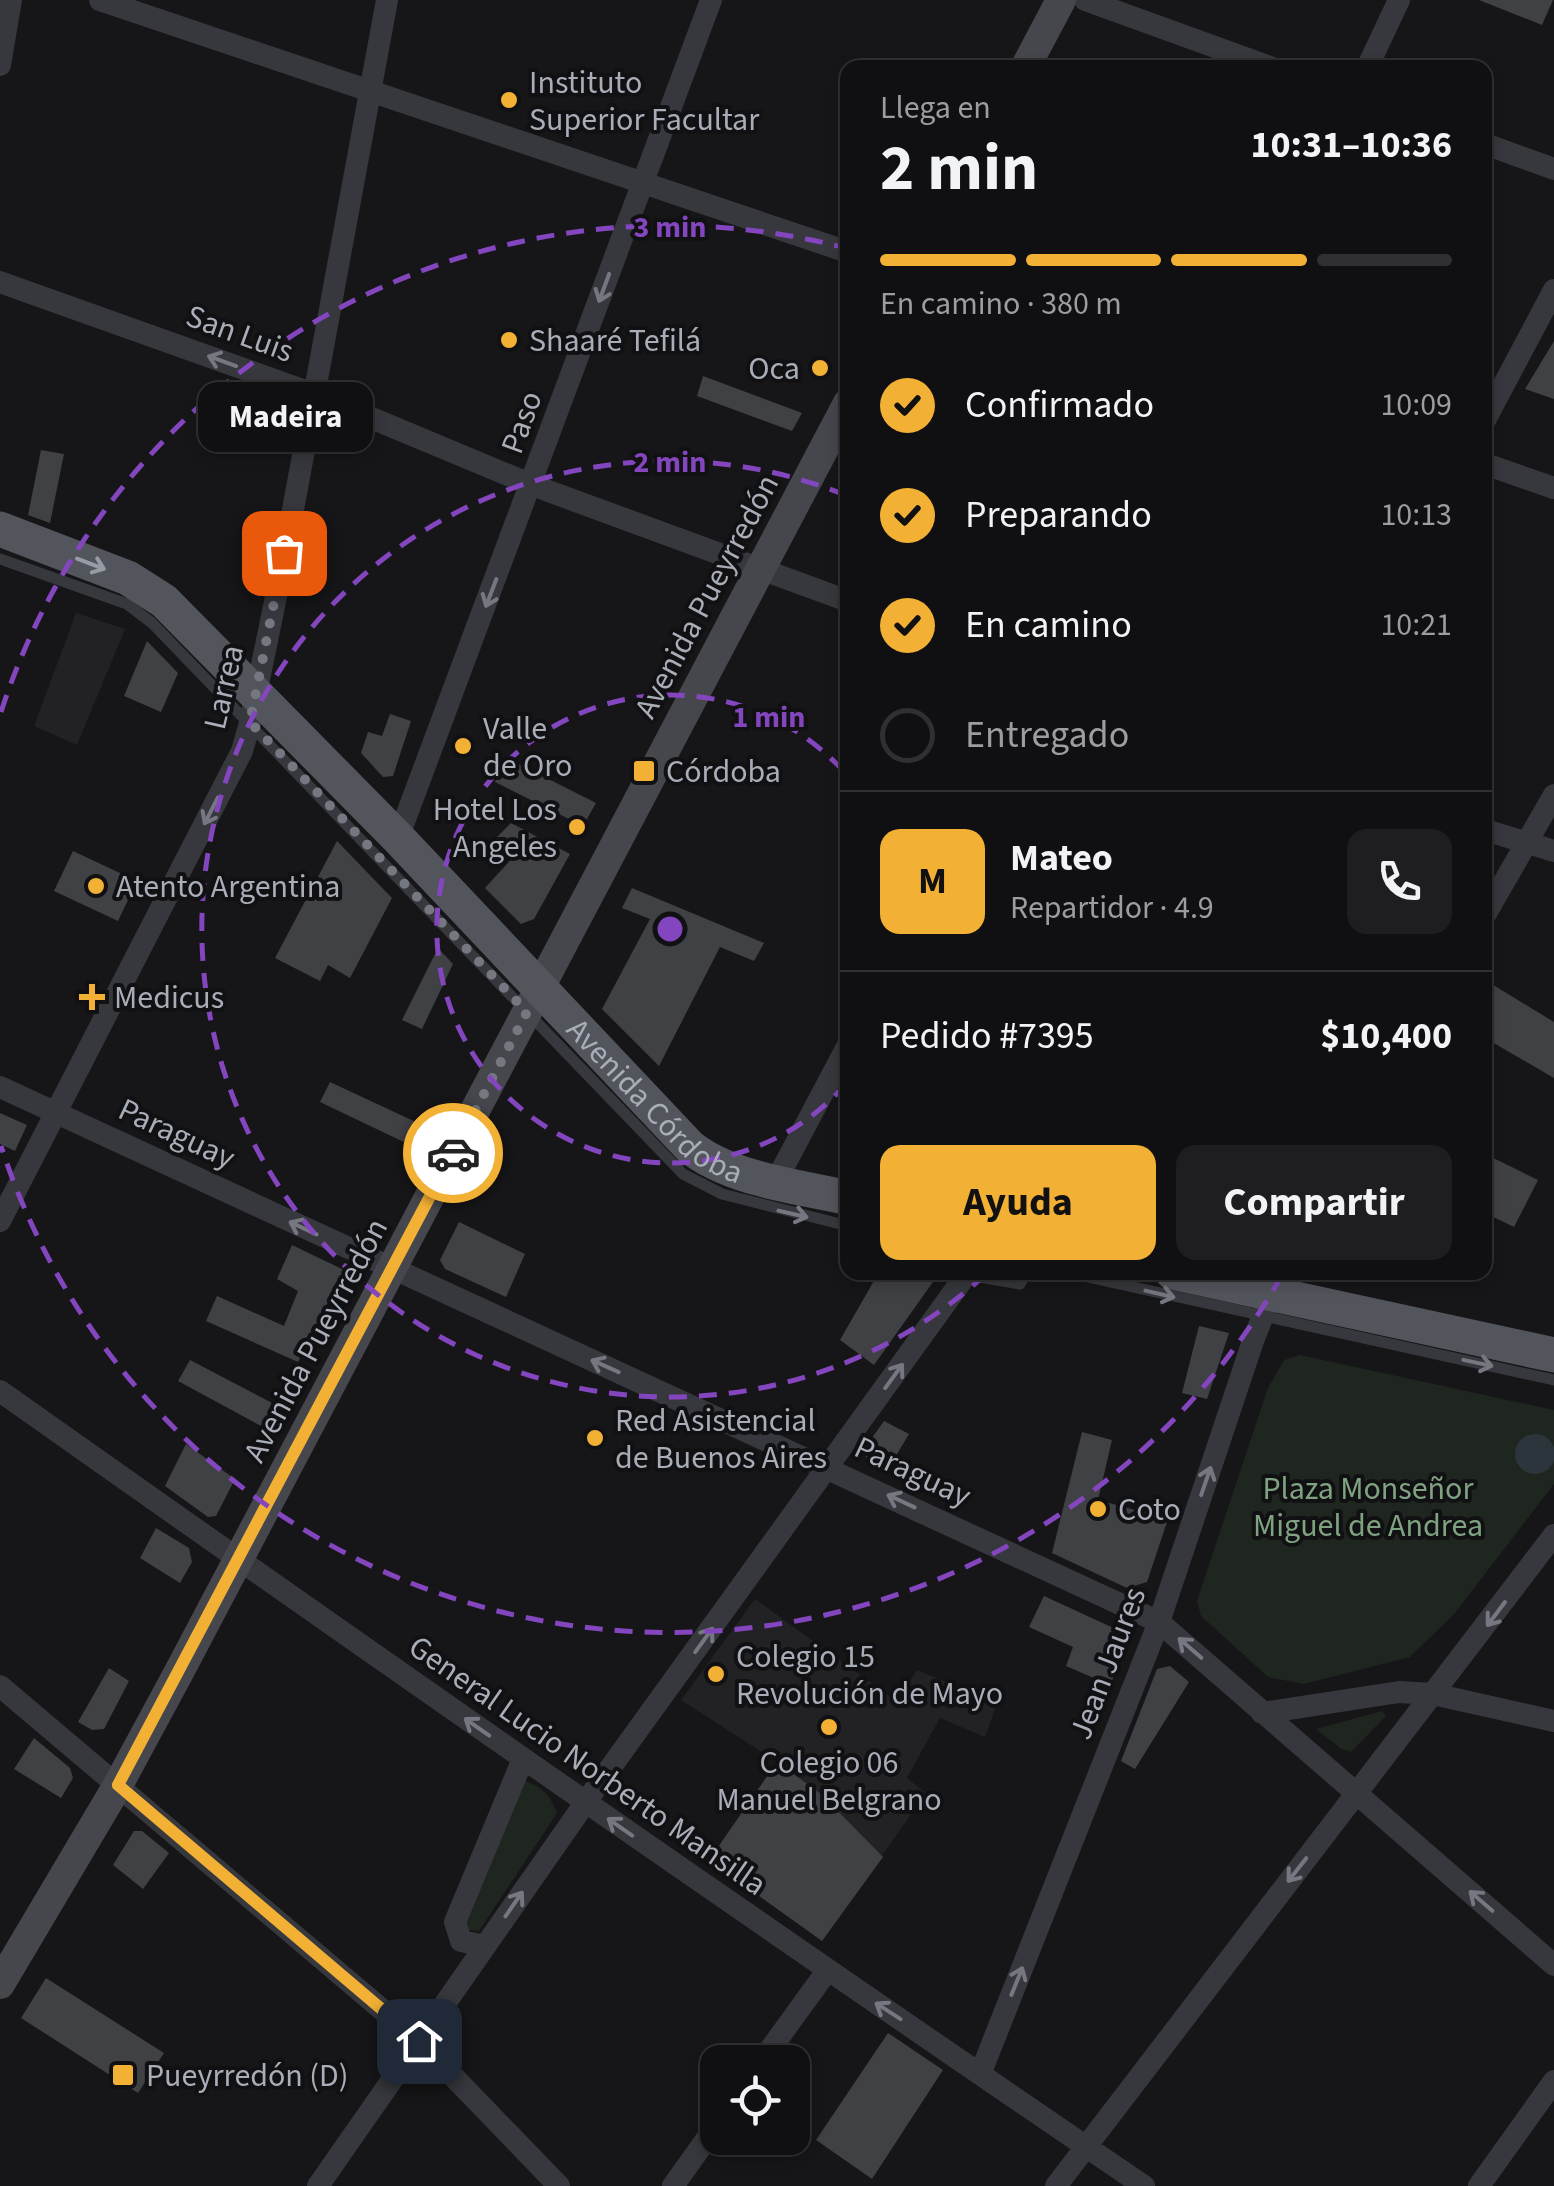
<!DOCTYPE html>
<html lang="es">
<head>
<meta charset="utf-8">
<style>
  body { margin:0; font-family:"Source Sans 3",sans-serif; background:#1e1e20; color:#f1f3f6; height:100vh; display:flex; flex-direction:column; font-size:38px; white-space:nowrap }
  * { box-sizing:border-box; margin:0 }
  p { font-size:32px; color:#9c9d9f }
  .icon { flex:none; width:55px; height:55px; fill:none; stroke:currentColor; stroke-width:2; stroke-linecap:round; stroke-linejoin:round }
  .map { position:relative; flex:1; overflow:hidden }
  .sheet { position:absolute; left:840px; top:60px; width:652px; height:1220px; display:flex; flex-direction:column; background:#101012; border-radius:20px; box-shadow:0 5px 15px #0003,0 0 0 2px #303032 }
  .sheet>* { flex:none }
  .fabs { position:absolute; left:700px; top:2045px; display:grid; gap:20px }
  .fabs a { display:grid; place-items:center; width:110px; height:110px; border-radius:20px; background:#101012; box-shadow:0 5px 15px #0003,0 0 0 2px #303032; font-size:50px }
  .pin { position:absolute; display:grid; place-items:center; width:85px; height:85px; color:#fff; margin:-42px; border-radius:20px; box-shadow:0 5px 15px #0006 }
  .courier { position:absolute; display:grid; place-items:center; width:100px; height:100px; margin:-50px; border:8px solid #f2b134; border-radius:50%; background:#fff; color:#222; box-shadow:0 2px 12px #0007 }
  .bubble { position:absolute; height:70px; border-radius:20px; background:#101012; box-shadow:0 5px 15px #0003,0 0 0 2px #303032; font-size:32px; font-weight:700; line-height:70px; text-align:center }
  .headline em { font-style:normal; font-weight:700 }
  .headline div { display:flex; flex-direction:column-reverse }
  .headline { display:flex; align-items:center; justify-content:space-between; height:170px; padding:0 40px }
  h1 { font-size:65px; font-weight:700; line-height:75px }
  .bar { display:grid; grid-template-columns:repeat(4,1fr); gap:15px 10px; align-content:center; height:120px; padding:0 40px }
  .bar i { height:12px; border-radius:8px; background:#303032 }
  .bar .on { background:#f2b134 }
  .bar p { grid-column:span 4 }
  .line { display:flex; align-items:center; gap:25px; padding:0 40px; border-top:2px solid #303032 }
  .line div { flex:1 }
  .round { display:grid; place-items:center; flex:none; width:105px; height:105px; border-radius:20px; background:#1e1e20 }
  ol { padding:0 40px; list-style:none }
  li { display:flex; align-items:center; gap:30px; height:110px }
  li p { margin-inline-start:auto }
  li .icon { padding:10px; border-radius:50%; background:#f2b134; color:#111; stroke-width:4 }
  li:last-child { color:#9c9d9f }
  li i { width:55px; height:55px; border:5px solid #303032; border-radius:50% }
  .primary-button { display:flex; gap:20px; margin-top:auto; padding:20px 40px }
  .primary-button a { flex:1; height:115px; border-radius:20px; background:#f2b134; color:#111; font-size:40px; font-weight:700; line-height:115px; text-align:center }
  .primary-button a+a { background:#1e1e20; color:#f1f3f6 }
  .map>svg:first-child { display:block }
  .built { fill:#222225 }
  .green { fill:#1e261f }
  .water { fill:#2c353c }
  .building { fill:#404145 }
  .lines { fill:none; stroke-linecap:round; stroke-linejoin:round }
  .service { stroke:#37383d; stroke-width:11 }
  .minor { stroke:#37383d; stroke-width:22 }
  .secondary { stroke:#45474d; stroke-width:30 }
  .primary { stroke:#53555c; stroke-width:35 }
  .oneway { stroke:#757881 }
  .oneway2 { stroke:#979ba6 }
  .done { stroke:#757880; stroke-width:10; stroke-dasharray:0 18 }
  .route { stroke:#f2b134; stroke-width:12 }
  .ring { fill:none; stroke:#8446be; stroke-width:5; stroke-dasharray:18 12 }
  .poi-dot { fill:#f2b134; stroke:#111113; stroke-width:4 }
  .labels { text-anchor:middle; stroke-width:8; stroke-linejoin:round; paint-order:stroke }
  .poi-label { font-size:32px; fill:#a8adb8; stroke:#111113; text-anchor:start }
  .street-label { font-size:32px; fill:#a8adb8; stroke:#111113 }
  .park-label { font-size:32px; fill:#7fa381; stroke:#111113 }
  .centre { fill:#8446be; stroke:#111113; stroke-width:5 }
  .ring-label { font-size:30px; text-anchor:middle; font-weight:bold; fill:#8446be; stroke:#111113; stroke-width:8; stroke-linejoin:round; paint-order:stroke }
</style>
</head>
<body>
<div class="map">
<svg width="1554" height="2186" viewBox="0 0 1554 2186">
  <rect width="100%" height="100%" fill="#161618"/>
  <path class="built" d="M76 613 125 629 77 745 34 726Z
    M755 1599 896 1701 917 1670 997 1703 985 1737 940 1718 907 1778 926 1793 822 1941 709 1860 777 1762 681 1700Z"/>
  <path class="green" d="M1300 1355 1554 1410V1484L1455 1613 1410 1657 1304 1684 1268 1677 1201 1616 1197 1601 1268 1388 1284 1360Z
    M1382 1711 1386 1716 1351 1752 1340 1748 1316 1729Z
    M520 1780C541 1785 549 1793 557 1813L479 1931 468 1930 463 1925Z"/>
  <path class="water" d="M1515 1454a20 20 0 1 1 40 0a20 20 0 1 1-40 0Z"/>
  <path class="building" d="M1479 0H1553L1542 25Z
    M1554 341V399L1525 389Z
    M703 376 802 413 792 431 697 396Z
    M41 450 64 454 50 523 28 515Z
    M147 641 178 673 161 712 124 696Z
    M390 714 411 721 393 776 383 777 361 753 368 732 382 736Z
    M507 758 596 803 583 826 495 782Z
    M511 823 570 854 534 919 521 924 485 888 514 856 491 843Z
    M337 841 392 898 350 978 328 965 320 981 275 958Z
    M73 851 137 881 118 921 54 891Z
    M632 888 764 943 754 961 720 947 659 1066 602 1009 650 919 622 908Z
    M438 948 453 964 422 1029 402 1020Z
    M1485 980 1554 1022V1078L1485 1038Z
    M330 1082 420 1124 410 1145 320 1102Z
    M0 1113 27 1125 15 1151 0 1144Z
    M1485 1154 1538 1180 1514 1227 1485 1213Z
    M459 1222 525 1254 506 1297 445 1269 440 1260Z
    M292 1245 344 1270 298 1362 206 1321 217 1296 284 1326 298 1291 277 1279Z
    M879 1272H940L874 1365 840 1340Z
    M1199 1326 1229 1333 1207 1399 1182 1393Z
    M190 1360 274 1404 261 1426 178 1381Z
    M884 1421 909 1434 885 1474 868 1465 864 1449Z
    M1082 1432 1112 1440 1098 1500 1168 1519 1147 1582 1127 1588 1052 1553Z
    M186 1444 235 1479 216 1516 208 1517 165 1486Z
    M156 1528 189 1548 192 1562 180 1583 140 1558Z
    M1044 1596 1120 1631 1127 1646 1110 1685 1066 1666 1073 1647 1029 1627Z
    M1170 1666 1189 1682 1135 1769 1121 1761 1157 1669Z
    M109 1668 129 1681 104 1729 92 1730 78 1722Z
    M34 1738 70 1768 73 1778 61 1798 14 1769Z
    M777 1762 821 1794 883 1857 822 1941 709 1860Z
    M134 1831H142L169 1853 143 1889 113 1865Z
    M46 1978 164 2053 138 2093 21 2018Z
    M888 2033 943 2070 872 2179 816 2140Z"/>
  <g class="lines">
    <path class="service" d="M0 559 127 604 152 623 683 1174 722 1194 848 1226
      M1065 1272 1554 1380
      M967 1275 1020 1284 1027 1272"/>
    <path class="minor" d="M100 0 848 252
      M1085 0 1273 68
      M0 65 11 0
      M1367 68 1399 0
      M1485 144 1554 169
      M0 282 314 394 532 485 848 601
      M1485 420 1554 290
      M1485 464 1554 488
      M1485 830 1554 851
      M398 838 711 0
      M1485 915 1554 795
      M0 1087 1159 1622 1554 1965
      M776 1181 848 1045
      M0 1221 242 751 250 723 285 553 387 0
      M0 1391C379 1659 760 1925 1144 2186
      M0 1686 419 2041 559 2186
      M1262 1713 1399 1692 1433 1694 1554 1721
      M485 1946 461 1941 455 1922 523 1759
      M761 2062 827 1971
      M981 2072 1159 1622 1253 1341 1280 1272
      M318 2186 585 1803 968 1272
      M673 2186 718 2123
      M1056 2186 1554 1535
      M1479 2186 1554 2081"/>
    <path class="secondary" d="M1025 68 1061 0
      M0 1984 118 1785 179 1672 848 403"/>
    <g class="primary">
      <path id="s1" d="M0 529 128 578 164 601 398 838 690 1147C732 1180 797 1186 848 1198"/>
      <path d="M1172 1272 1554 1355"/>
    </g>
  </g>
  <defs><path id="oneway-shaft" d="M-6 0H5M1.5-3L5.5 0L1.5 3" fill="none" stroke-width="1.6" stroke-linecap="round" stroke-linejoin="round" transform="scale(2.5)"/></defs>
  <g class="oneway">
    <use href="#oneway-shaft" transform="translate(604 288) rotate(110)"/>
    <use href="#oneway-shaft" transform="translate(222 361) rotate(-160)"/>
    <use href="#oneway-shaft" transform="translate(491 593) rotate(111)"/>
    <use href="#oneway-shaft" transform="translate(211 811) rotate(117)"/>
    <use href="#oneway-shaft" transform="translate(793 1214) rotate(13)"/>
    <use href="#oneway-shaft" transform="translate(303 1228) rotate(-155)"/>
    <use href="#oneway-shaft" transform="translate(1160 1294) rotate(13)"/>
    <use href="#oneway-shaft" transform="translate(1478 1363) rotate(12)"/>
    <use href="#oneway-shaft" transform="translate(605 1366) rotate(-156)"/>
    <use href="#oneway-shaft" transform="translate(894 1376) rotate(-54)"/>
    <use href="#oneway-shaft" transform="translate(1206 1481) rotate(-71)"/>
    <use href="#oneway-shaft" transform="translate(901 1501) rotate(-155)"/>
    <use href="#oneway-shaft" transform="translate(1496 1614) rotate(127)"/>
    <use href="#oneway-shaft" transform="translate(704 1640) rotate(-54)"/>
    <use href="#oneway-shaft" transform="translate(1190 1648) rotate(-139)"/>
    <use href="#oneway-shaft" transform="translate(477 1727) rotate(-145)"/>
    <use href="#oneway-shaft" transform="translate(620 1827) rotate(-145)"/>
    <use href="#oneway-shaft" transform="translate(1297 1870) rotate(128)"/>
    <use href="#oneway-shaft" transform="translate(1481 1901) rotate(-139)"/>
    <use href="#oneway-shaft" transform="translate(514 1904) rotate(-55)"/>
    <use href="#oneway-shaft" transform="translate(1017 1981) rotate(-68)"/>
    <use href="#oneway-shaft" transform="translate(888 2011) rotate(-147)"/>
  </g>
  <use class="oneway2" href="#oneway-shaft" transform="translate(91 564) rotate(21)"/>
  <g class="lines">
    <path class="done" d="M284 553 250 722 527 1012 453 1153"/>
    <path class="route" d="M419 2041 118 1785 453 1153"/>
  </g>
  <g class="ring">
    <path d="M847 1083A234 234 0 1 1 847 775"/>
    <path d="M986 1274A468 468 0 1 1 845 495"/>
    <path d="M1282 1275A703 703 0 0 1 1 1146M1 712A703 703 0 0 1 846 248"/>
  </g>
  <g class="poi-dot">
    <circle cx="509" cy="100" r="10"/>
    <circle cx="509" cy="340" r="10"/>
    <circle cx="820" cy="368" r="10"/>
    <circle cx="463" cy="746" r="10"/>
    <rect x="632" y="759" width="24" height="24" rx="5"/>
    <circle cx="577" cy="827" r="10"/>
    <circle cx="96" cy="886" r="10"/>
    <path d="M87 982h10v10h10v10h-10v10h-10v-10h-10v-10h10z"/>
    <circle cx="595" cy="1438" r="10"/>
    <circle cx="1098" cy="1509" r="10"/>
    <circle cx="716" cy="1674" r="10"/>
    <circle cx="829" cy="1727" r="10"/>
    <rect x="111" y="2063" width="24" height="24" rx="5"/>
  </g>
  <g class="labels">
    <g class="poi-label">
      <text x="529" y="93">Instituto<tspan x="529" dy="37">Superior Facultar</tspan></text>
      <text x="529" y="351">Shaaré Tefilá</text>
      <text x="800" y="379" text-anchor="end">Oca</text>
      <text x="483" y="739">Valle<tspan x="483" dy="37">de Oro</tspan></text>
      <text x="666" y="782">Córdoba</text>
      <text x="557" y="820" text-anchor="end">Hotel Los<tspan x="557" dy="37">Angeles</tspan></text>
      <text x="116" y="897">Atento Argentina</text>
      <text x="114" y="1008">Medicus</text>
      <text x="615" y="1431">Red Asistencial<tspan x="615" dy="37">de Buenos Aires</tspan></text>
      <text x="1118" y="1520">Coto</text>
      <text x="736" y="1667">Colegio 15<tspan x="736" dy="37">Revolución de Mayo</tspan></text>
      <text x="829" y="1773" text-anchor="middle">Colegio 06<tspan x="829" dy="37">Manuel Belgrano</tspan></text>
      <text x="146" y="2086">Pueyrredón (D)</text>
    </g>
    <g class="street-label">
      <text transform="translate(240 333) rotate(20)" y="11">San Luis</text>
      <text transform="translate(521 422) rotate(-70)" y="11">Paso</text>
      <text transform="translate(706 596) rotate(-62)" y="11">Avenida Pueyrredón</text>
      <text transform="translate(223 687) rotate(-77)" y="11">Larrea</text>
      <text dy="11" stroke="none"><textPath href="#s1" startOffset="882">Avenida Córdoba</textPath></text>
      <text transform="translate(177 1133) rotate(25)" y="11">Paraguay</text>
      <text transform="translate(315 1340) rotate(-62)" y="11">Avenida Pueyrredón</text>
      <text transform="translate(913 1471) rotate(25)" y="11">Paraguay</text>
      <text transform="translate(1107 1663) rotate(-69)" y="11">Jean Jaures</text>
      <text transform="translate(588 1765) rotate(35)" y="11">General Lucio Norberto Mansilla</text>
    </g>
    <g class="park-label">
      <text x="1368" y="1499">Plaza Monseñor<tspan x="1368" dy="37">Miguel de Andrea</tspan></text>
    </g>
  </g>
  <circle cx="670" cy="929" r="15" class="centre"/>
  <g class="ring-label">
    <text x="670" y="237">3 min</text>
    <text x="670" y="472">2 min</text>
    <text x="769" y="727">1 min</text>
  </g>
</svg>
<div class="fabs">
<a><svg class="icon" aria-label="locate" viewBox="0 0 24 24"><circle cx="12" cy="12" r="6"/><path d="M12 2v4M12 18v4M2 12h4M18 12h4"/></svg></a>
</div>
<div class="pin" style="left:284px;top:553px;background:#ea580c"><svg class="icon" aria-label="bag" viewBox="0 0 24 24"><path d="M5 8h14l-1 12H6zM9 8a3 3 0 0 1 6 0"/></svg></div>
<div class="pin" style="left:419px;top:2041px;background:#1f2937"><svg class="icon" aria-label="home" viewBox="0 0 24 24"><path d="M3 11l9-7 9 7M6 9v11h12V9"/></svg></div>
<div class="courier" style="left:453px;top:1153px"><svg class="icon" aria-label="car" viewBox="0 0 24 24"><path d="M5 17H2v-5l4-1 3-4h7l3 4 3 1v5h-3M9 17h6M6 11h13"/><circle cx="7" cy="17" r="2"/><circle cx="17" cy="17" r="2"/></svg></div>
<div class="bubble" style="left:198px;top:382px;width:175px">Madeira</div>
<section class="sheet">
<div class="headline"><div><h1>2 min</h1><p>Llega en</p></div><em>10:31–10:36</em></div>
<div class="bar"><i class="on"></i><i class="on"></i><i class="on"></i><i></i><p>En camino · 380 m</p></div>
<ol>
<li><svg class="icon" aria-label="check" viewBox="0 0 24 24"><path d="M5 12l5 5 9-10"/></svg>Confirmado<p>10:09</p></li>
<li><svg class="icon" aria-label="check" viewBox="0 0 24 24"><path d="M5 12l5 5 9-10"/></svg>Preparando<p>10:13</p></li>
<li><svg class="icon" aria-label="check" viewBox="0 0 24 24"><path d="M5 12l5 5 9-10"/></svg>En camino<p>10:21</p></li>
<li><i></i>Entregado</li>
</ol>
<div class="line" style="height:180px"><b class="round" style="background:#f2b134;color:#111">M</b><div><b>Mateo</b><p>Repartidor · 4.9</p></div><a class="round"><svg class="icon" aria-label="phone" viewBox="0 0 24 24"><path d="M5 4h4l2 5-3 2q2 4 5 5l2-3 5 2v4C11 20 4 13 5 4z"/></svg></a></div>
<div class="line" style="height:130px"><div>Pedido #7395</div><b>$10,400</b></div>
<div class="primary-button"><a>Ayuda</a><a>Compartir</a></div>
</section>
</div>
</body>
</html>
